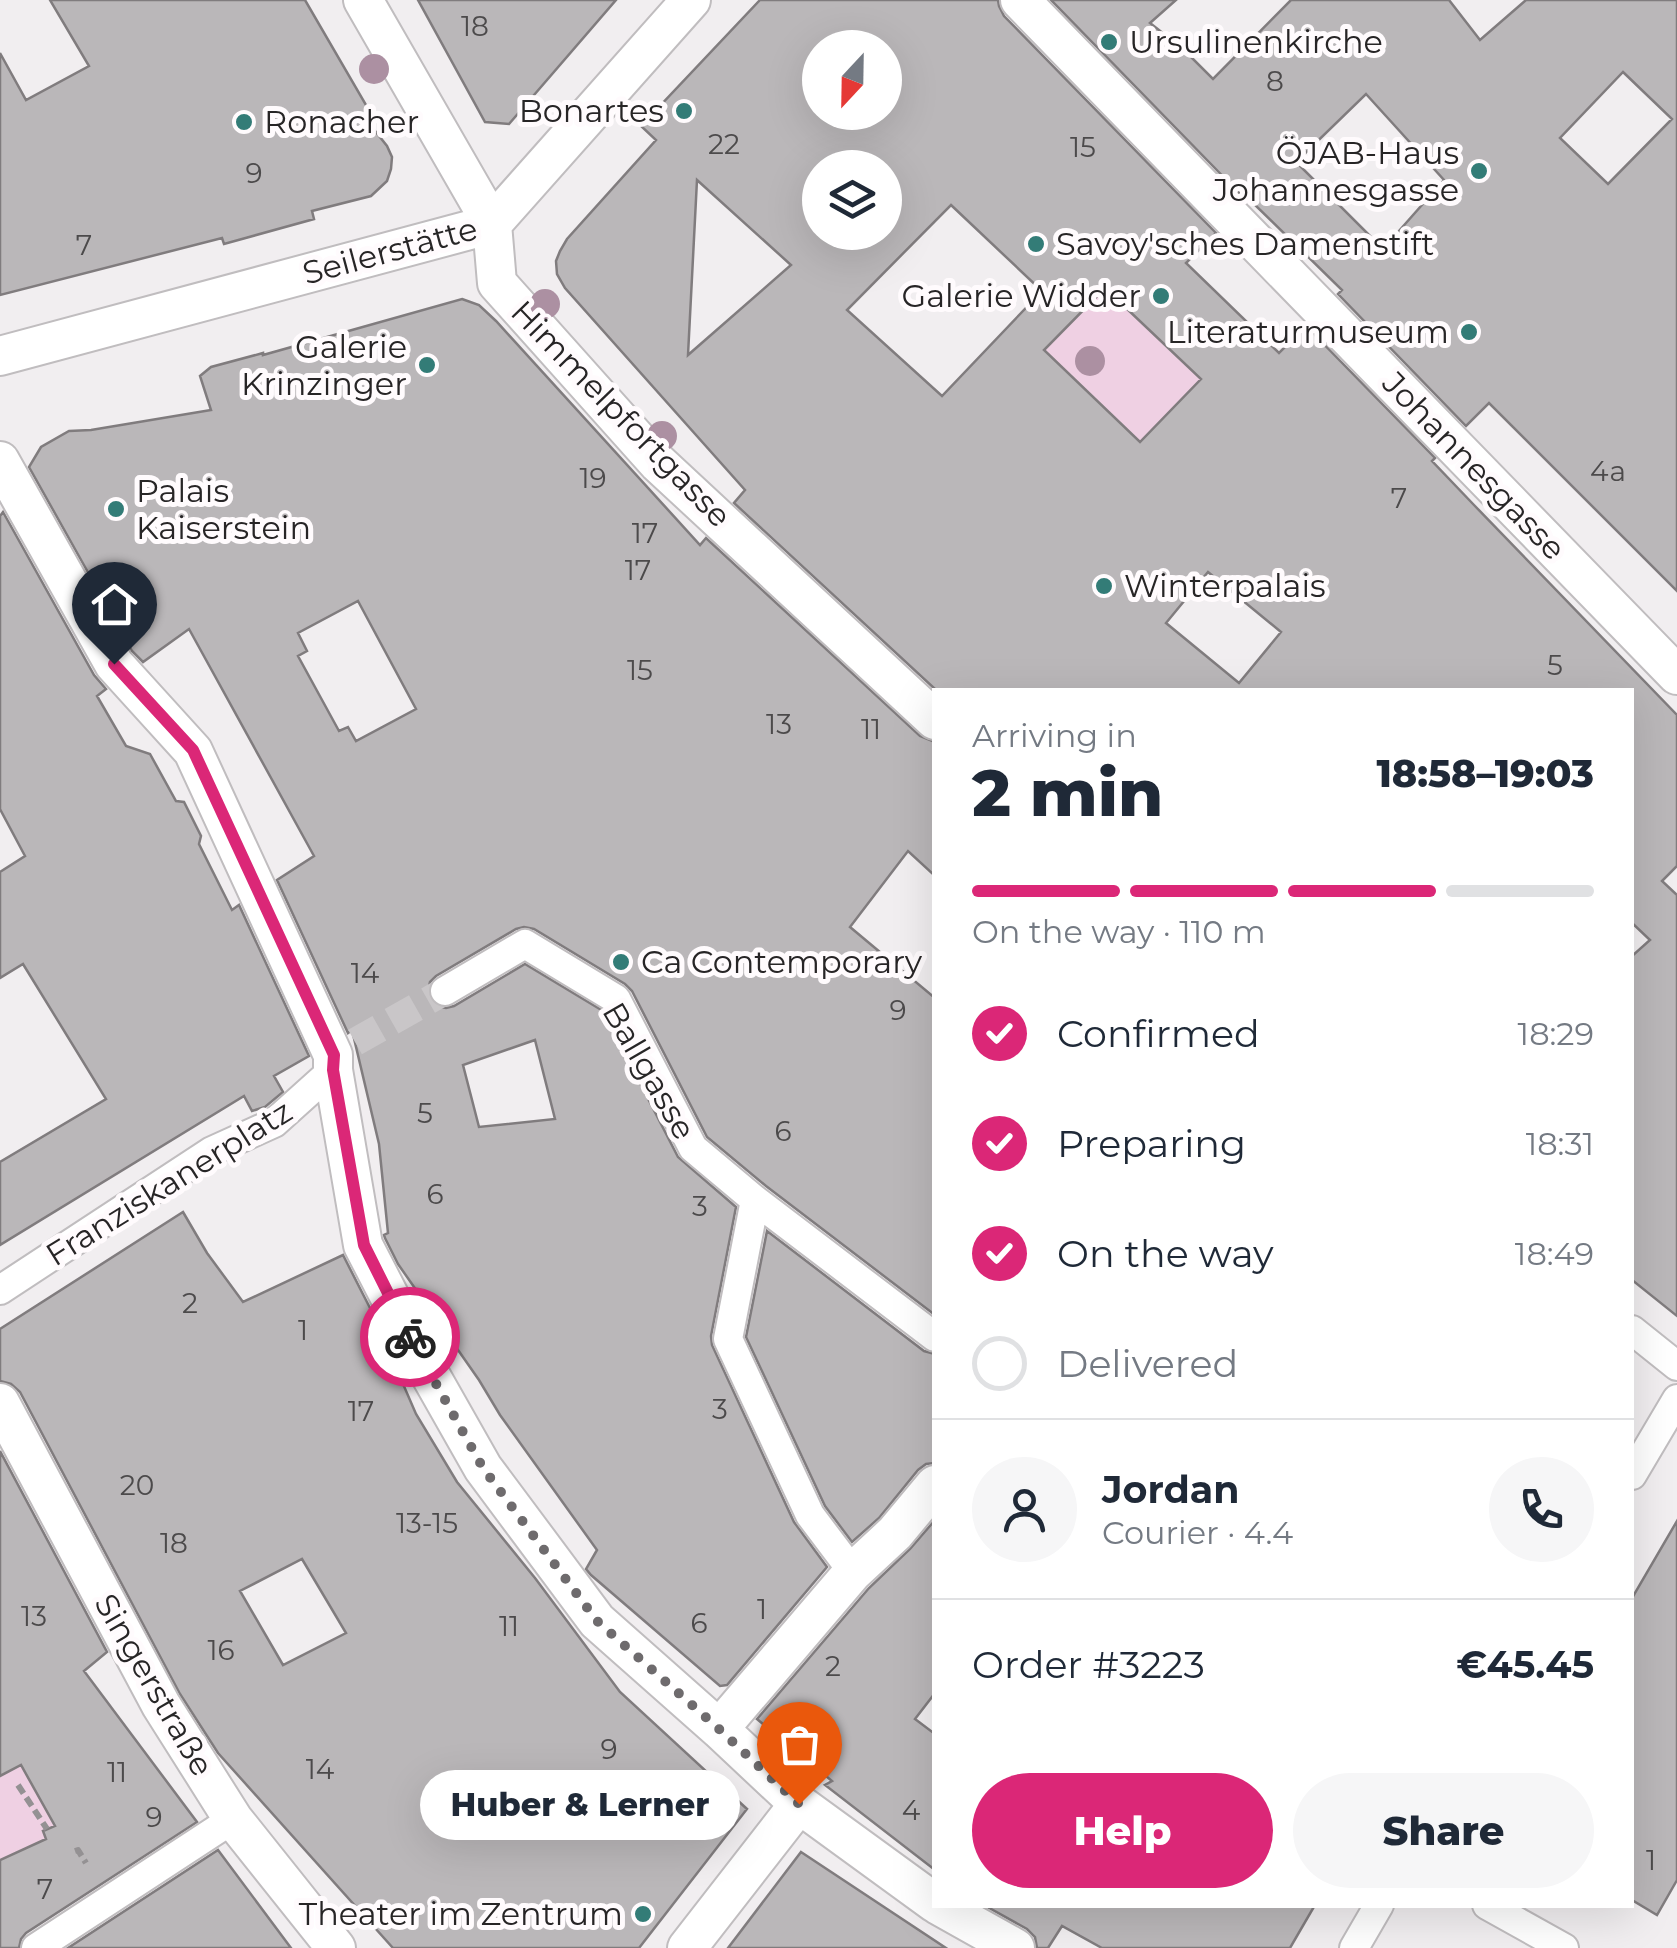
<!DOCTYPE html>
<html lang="en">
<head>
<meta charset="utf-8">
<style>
  body { margin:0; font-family:Montserrat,sans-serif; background:#f6f6f7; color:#1f2937; height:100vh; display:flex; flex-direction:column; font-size:38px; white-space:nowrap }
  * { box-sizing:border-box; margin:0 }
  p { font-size:32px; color:#747a83 }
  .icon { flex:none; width:55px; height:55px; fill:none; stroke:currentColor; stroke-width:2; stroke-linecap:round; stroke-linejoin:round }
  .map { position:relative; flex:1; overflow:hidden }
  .panel { position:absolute; left:932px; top:688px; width:702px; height:1220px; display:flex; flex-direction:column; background:#fff; border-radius:0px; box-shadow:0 10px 40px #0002 }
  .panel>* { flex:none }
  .needle { width:65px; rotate:202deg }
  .controls { position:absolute; left:802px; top:30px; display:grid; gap:20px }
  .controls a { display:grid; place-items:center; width:100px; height:100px; border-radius:50%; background:#fff; box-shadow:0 10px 40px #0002; font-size:50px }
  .pin { position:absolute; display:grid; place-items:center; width:85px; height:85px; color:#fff; margin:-102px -42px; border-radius:50% 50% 50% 0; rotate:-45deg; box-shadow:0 0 10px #0007 }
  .pin .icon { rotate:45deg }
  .courier { position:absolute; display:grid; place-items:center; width:100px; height:100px; margin:-50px; border:8px solid #db2777; border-radius:50%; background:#fff; color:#222; box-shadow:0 2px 12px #0007 }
  .bubble { position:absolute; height:70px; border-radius:35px; background:#fff; box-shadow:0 10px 40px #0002; font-size:32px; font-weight:800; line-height:70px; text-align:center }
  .headline em { font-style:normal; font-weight:800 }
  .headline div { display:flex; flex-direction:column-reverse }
  .headline { display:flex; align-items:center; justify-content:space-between; height:170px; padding:0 40px }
  h1 { font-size:65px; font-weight:800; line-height:75px }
  .bar { display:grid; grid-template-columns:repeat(4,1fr); gap:15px 10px; align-content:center; height:120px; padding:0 40px }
  .bar i { height:12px; border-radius:8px; background:#e0e1e3 }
  .bar .on { background:#db2777 }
  .bar p { grid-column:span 4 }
  .line { display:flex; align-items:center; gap:25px; padding:0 40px; border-top:2px solid #e0e1e3 }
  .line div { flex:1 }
  .round { display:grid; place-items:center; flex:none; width:105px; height:105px; border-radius:52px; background:#f6f6f7 }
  ol { padding:0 40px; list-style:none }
  li { display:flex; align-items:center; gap:30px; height:110px }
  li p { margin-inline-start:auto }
  li .icon { padding:10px; border-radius:50%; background:#db2777; color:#fff; stroke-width:4 }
  li:last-child { color:#747a83 }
  li i { width:55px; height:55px; border:5px solid #e0e1e3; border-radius:50% }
  .action { display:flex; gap:20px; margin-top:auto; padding:20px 40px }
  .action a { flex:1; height:115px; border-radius:60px; background:#db2777; color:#fff; font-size:40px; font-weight:800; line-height:115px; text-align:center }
  .action a+a { background:#f6f6f7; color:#1f2937 }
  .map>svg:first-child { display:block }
  .green { fill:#efd0e3 }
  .building { fill:#bab7b9; stroke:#807c7e; stroke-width:2.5; fill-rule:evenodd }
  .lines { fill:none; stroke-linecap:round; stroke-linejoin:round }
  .pedestrian-tunnel { stroke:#c9c6c8; stroke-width:28; stroke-dasharray:28 14; stroke-linecap:butt }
  .pedestrian-casing { stroke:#c0bdbf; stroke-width:32 }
  .minor-casing { stroke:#c0bdbf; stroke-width:42 }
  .path { stroke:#949193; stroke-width:6; stroke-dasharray:10 5; stroke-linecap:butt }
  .pedestrian { stroke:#fff; stroke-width:28 }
  .minor { stroke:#fff; stroke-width:38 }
  .tree { fill:#ac90a2 }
  .done { stroke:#6e6b6d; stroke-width:10; stroke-dasharray:0 18 }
  .route { stroke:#db2777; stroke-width:12 }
  .poi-dot { fill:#337c77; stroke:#fffbfd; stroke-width:4 }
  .labels { text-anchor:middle; stroke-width:10; stroke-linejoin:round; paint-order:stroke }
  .number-label { font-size:28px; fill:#4c4a4b }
  .poi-label { font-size:32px; fill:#272526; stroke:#fffbfd; text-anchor:start }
  .street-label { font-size:32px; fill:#272526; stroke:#fffbfd }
</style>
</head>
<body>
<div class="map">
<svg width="1677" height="1948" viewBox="0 0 1677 1948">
  <rect width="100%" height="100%" fill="#f1eef0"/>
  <path class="green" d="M1116 277 1201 379 1140 442 1044 350Z
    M21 1765 55 1825 43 1831 46 1839 21 1850 27 1863 0 1875V1776Z"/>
  <path class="building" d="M50 0H305L373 117 368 122 387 146 392 157 391 169 387 181 371 196 312 211 314 219 224 244 222 238 0 295V53L26 100 89 66Z
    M418 0H616L509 124 485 122Z
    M760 0H998L999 6 1004 16 1216 233 1186 263 1279 353 1306 326 1435 458 1432 461 1474 505 1677 715V866L1662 881 1677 895V1316L1632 1280V956L1650 940 1632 923V690H936L734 503 745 490 565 288 557 274 556 261 560 251 567 239 656 140 641 126ZM820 48H885V112H820ZM820 168H885V232H820ZM697 180 791 265 688 355ZM951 205 1042 291 942 396 847 310ZM1105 288 1201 379 1140 442 1044 350ZM1208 572 1281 632 1239 683 1166 623Z
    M1051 0H1176L1150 23 1183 49 1213 79 1291 0H1449L1480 40 1526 0H1677V591L1489 403 1466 426 1338 294 1342 290 1249 199 1247 201ZM1623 72 1672 119 1608 184 1560 138ZM1366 94 1444 180 1383 249 1296 162Z
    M462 299 479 305 496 321 700 545 706 538 920 736 935 742V876L908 851 850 927 935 998V1315L766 1186 707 1137 632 991 625 984 534 929 524 927 516 929 436 976 430 982 428 990 430 999 436 1006 446 1008 454 1006 525 964 603 1011 678 1157 736 1207 711 1336 712 1345 794 1522 827 1567 727 1685 720 1686 591 1575 586 1569 597 1550 500 1415 479 1380 398 1264 385 1238 384 1235 388 1233 379 1144 352 1030 348 1033 277 880 314 856 189 629 143 662 132 651 29 467 41 447 69 431 91 430 211 410 200 376 211 367 263 353V355ZM358 601 416 709 356 741 348 727 339 731 298 656 307 651 298 633ZM535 1040 555 1119 479 1127 463 1065Z
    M3 512 94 675 106 689 97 696 126 746 150 754 176 801 184 802 201 836 199 844 232 910 239 905 309 1056 274 1076 283 1092 265 1107 252 1111 244 1096 0 1245V1162L106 1099 23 964 0 978V872L25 856 0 809V516Z
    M183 1212 207 1253 243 1302 343 1255 371 1310 416 1414 457 1482 535 1578 620 1692 747 1809 639 1948H393L218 1753 180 1694 20 1392 11 1384 0 1381V1329ZM302 1559 346 1633 283 1665 240 1591Z
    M767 1231 924 1351 935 1354V1463L926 1464 918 1470 879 1518 852 1542 825 1506 746 1337Z
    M0 1451 107 1652 84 1671 197 1822 26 1933 21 1939 19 1948H0V1860L46 1839 43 1831 55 1826 21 1765 0 1776Z
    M935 1520V1693L915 1719 935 1734V1870L825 1785 832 1781 757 1719 869 1588 910 1549Z
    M1677 1521V1880L1657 1915 1632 1900V1598Z
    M218 1850 291 1948H68Z
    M801 1852 946 1948H728Z
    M984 1905H1315L1290 1948H1102L1062 1926 1048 1948H1037L1035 1937 1027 1929Z"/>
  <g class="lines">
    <path class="pedestrian-tunnel" d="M355 1042 445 991"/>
    <g class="pedestrian-casing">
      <path id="pedestrian" d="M445 991 525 944 616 999 693 1148 755 1200 935 1337
        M755 1200 728 1339 810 1515 853 1572
        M0 1290 212 1151 274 1123 333 1070
        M1632 1330 1677 1366
        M1632 1475 1677 1399
        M1487 1905 1564 1948
        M36 1948 233 1819
        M1354 1948 1379 1905"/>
    </g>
    <g class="minor-casing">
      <path id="minor" d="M363 0 492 224 497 283 658 463 935 720
        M1020 0 1677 675
        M0 356 492 224 691 0
        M0 461 114 664 193 751 333 1055V1070L363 1245 428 1371 483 1468 597 1621 719 1729 799 1804 935 1903
        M0 1403 161 1705 233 1819 336 1948
        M719 1729 853 1572 895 1533 935 1485
        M938 1905 1015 1948
        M687 1948 799 1804"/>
    </g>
    <path class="path" d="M18 1785 47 1829
      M75 1851 78 1850 86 1863"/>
    <use href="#pedestrian" class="pedestrian"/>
    <use href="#minor" class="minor"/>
  </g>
  <g class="tree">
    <circle cx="374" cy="69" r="15"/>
    <circle cx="545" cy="304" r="15"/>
    <circle cx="1090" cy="361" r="15"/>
    <circle cx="662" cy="436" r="15"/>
  </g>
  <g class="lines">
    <path class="done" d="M410 1337 483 1468 597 1621 718 1728 799 1804"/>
    <path class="route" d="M114 664 193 750 334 1055 333 1070 364 1245 410 1337"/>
  </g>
  <g class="poi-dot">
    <circle cx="1109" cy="42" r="10"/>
    <circle cx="684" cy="111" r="10"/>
    <circle cx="244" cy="122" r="10"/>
    <circle cx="1479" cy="171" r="10"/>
    <circle cx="1036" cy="244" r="10"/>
    <circle cx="1161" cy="296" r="10"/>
    <circle cx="1469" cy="332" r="10"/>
    <circle cx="427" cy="365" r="10"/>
    <circle cx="116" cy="509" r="10"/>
    <circle cx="1104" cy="586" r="10"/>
    <circle cx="621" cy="962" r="10"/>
    <circle cx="643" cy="1914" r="10"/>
  </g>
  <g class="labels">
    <g class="number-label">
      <text x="475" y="36">18</text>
      <text x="1275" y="91">8</text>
      <text x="724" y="154">22</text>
      <text x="1083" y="157">15</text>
      <text x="254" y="183">9</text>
      <text x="84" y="255">7</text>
      <text x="1608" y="481">4a</text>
      <text x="593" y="488">19</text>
      <text x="1399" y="508">7</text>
      <text x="645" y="543">17</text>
      <text x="638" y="580">17</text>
      <text x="1555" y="675">5</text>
      <text x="640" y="680">15</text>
      <text x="779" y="734">13</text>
      <text x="871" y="739">11</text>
      <text x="365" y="983">14</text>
      <text x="898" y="1020">9</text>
      <text x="425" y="1123">5</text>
      <text x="783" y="1141">6</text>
      <text x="435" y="1204">6</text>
      <text x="700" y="1216">3</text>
      <text x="190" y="1313">2</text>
      <text x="303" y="1340">1</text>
      <text x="720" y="1419">3</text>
      <text x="361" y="1421">17</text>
      <text x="137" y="1495">20</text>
      <text x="427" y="1533">13-15</text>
      <text x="174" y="1553">18</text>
      <text x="762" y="1619">1</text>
      <text x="34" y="1626">13</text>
      <text x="699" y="1633">6</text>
      <text x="509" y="1636">11</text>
      <text x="221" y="1660">16</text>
      <text x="833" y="1676">2</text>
      <text x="609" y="1759">9</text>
      <text x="320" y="1779">14</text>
      <text x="117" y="1782">11</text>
      <text x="911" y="1820">4</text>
      <text x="154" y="1827">9</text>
      <text x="1651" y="1870">1</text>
      <text x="45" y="1899">7</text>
    </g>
    <g class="poi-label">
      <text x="1129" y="53">Ursulinenkirche</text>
      <text x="664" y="122" text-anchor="end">Bonartes</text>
      <text x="264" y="133">Ronacher</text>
      <text x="1459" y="164" text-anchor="end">ÖJAB-Haus<tspan x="1459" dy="37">Johannesgasse</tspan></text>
      <text x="1056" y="255">Savoy'sches Damenstift</text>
      <text x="1141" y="307" text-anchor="end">Galerie Widder</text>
      <text x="1449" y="343" text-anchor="end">Literaturmuseum</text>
      <text x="407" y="358" text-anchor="end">Galerie<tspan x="407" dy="37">Krinzinger</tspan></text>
      <text x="136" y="502">Palais<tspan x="136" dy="37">Kaiserstein</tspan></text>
      <text x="1124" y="597">Winterpalais</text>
      <text x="641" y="973">Ca Contemporary</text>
      <text x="623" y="1925" text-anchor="end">Theater im Zentrum</text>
    </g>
    <g class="street-label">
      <text transform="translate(390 251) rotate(-15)" y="11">Seilerstätte</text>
      <text transform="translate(621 414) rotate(46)" y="11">Himmelpfortgasse</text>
      <text transform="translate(1474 466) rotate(46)" y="11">Johannesgasse</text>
      <text transform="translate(649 1071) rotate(60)" y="11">Ballgasse</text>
      <text transform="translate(169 1183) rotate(-32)" y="11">Franziskanerplatz</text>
      <text transform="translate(154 1685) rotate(60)" y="11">Singerstraße</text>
    </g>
  </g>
</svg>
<div class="controls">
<a><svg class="needle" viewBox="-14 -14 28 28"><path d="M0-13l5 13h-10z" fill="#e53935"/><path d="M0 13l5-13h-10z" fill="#747a83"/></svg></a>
<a><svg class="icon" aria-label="layers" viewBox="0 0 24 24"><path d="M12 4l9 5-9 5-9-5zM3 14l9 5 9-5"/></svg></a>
</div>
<div class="pin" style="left:799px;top:1804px;background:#ea580c"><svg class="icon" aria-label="bag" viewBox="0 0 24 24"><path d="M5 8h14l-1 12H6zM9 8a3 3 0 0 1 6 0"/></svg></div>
<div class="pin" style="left:114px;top:664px;background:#1f2937"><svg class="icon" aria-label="home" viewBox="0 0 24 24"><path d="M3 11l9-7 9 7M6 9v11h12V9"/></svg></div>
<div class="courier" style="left:410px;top:1337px"><svg class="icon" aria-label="bike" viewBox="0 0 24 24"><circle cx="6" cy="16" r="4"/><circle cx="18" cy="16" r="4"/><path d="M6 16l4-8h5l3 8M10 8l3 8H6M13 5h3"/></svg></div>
<div class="bubble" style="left:420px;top:1770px;width:320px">Huber &amp; Lerner</div>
<section class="panel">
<div class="headline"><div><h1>2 min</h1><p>Arriving in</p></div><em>18:58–19:03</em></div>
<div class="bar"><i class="on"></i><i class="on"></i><i class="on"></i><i></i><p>On the way · 110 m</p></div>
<ol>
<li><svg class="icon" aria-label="check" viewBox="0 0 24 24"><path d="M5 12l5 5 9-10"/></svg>Confirmed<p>18:29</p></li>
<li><svg class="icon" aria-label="check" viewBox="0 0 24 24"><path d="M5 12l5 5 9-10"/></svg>Preparing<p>18:31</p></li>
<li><svg class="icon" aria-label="check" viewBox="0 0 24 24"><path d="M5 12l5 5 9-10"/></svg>On the way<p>18:49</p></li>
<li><i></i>Delivered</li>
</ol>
<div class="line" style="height:180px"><a class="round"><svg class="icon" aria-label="person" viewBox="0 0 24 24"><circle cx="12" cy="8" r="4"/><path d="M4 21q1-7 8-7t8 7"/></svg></a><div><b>Jordan</b><p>Courier · 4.4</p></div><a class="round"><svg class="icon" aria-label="phone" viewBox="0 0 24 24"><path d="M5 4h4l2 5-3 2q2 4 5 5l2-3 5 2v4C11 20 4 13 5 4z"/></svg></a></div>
<div class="line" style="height:130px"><div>Order #3223</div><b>€45.45</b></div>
<div class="action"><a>Help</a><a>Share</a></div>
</section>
</div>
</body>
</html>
